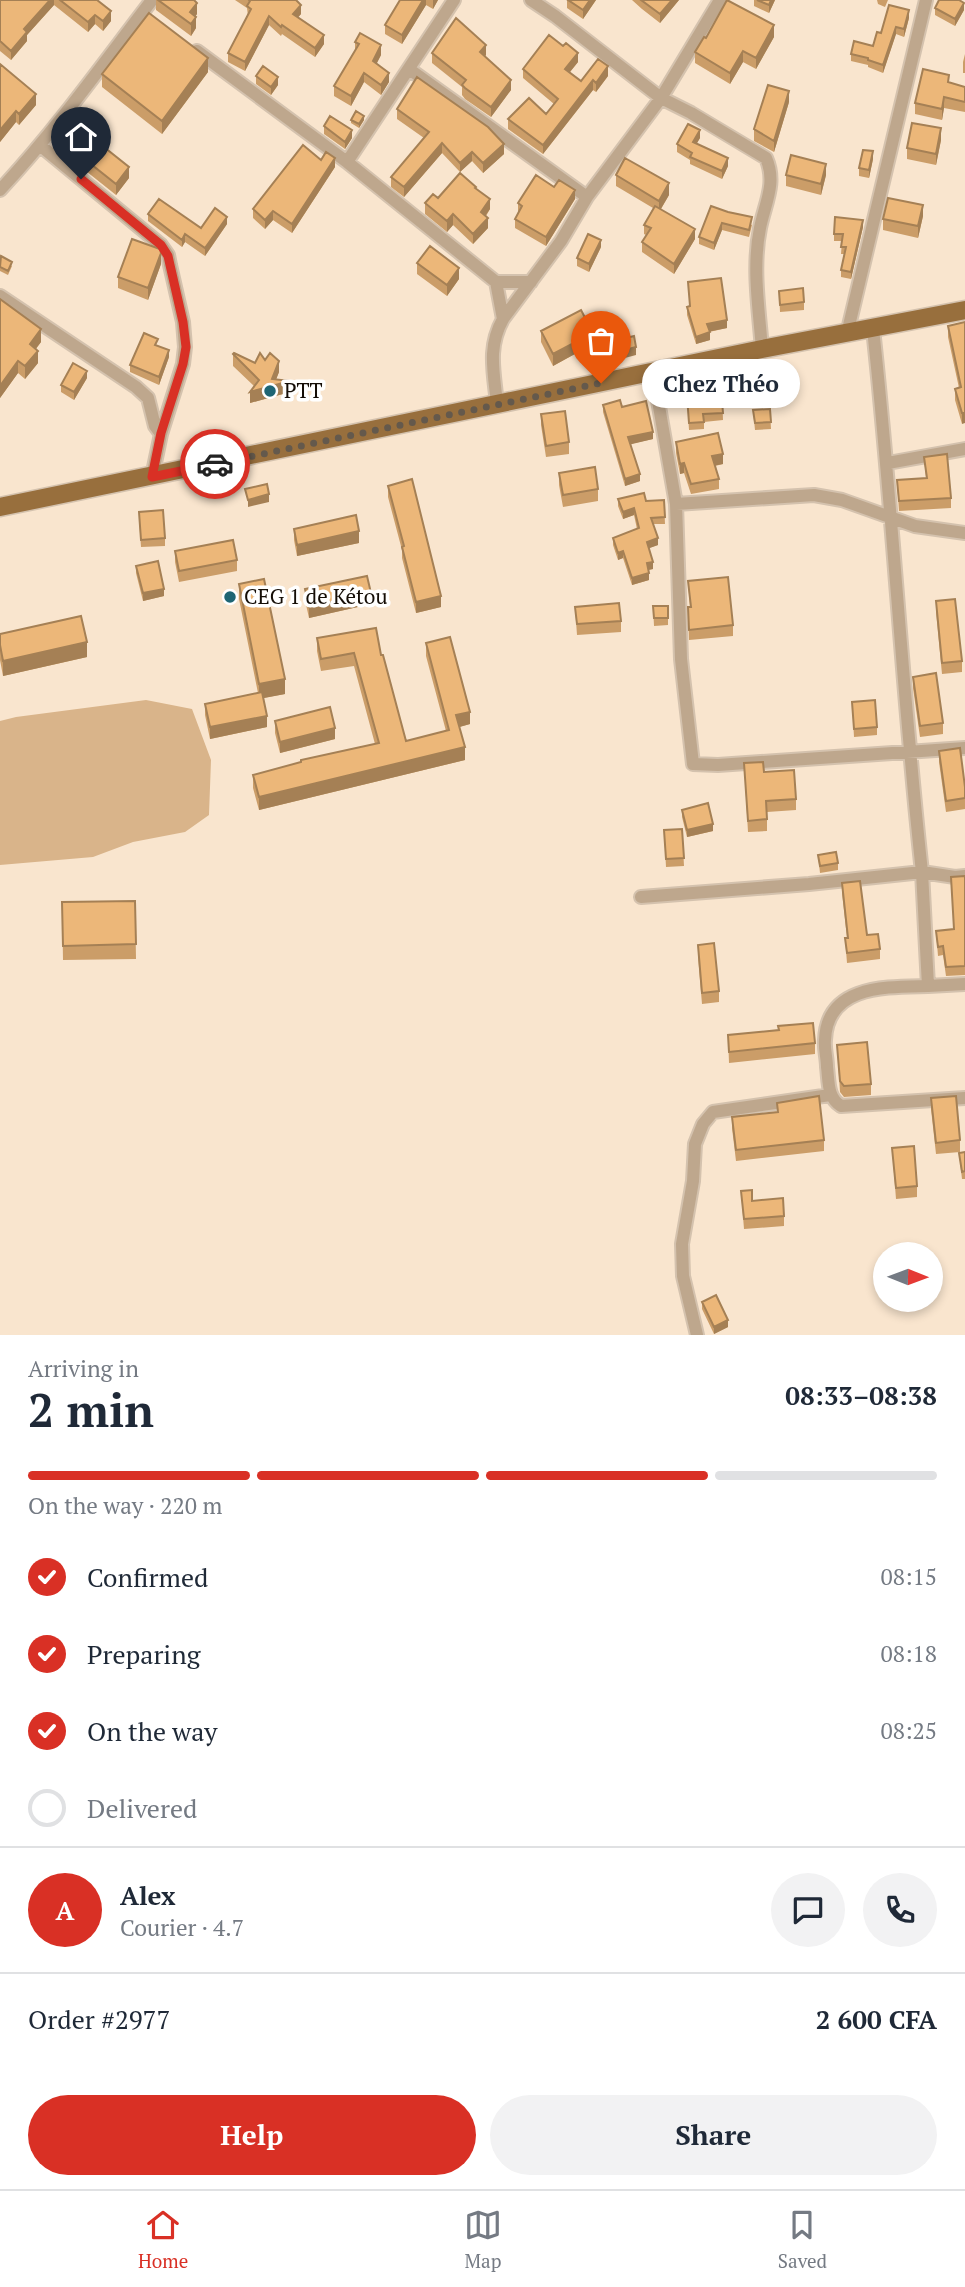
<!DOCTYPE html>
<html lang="en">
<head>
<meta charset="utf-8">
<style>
  body { margin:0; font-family:"PT Serif",serif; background:#f2f2f3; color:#1f2937; height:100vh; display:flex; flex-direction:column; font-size:26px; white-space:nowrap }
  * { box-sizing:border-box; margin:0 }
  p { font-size:23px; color:#747a83 }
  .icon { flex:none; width:38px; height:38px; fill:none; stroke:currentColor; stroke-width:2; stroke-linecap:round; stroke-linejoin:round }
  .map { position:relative; height:1335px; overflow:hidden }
  .panel { display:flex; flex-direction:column; background:#fff; flex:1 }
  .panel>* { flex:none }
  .needle { width:46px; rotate:91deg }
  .fabs { position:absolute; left:873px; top:1242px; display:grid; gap:14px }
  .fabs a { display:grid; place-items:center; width:70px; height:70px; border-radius:50%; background:#fff; box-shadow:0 4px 10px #0003; font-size:35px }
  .pin { position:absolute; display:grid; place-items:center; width:60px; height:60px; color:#fff; margin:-72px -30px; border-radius:50% 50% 50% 0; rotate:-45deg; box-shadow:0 0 7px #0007 }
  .pin .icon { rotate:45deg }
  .courier { position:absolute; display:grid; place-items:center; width:70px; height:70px; margin:-35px; border:5px solid #d93025; border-radius:50%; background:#fff; color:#222; box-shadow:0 2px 9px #0007 }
  .bubble { position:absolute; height:49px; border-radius:24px; background:#fff; box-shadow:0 4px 10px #0003; font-size:23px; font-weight:700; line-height:49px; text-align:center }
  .overview em { font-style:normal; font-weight:700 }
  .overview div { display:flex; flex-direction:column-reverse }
  .overview { display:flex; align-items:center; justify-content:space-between; height:119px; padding:0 28px }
  h1 { font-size:46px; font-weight:700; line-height:52px }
  .bar { display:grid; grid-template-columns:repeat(4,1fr); gap:10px 7px; align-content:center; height:84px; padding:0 28px }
  .bar i { height:9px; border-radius:5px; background:#e0e1e3 }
  .bar .current { background:#d93025 }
  .bar p { grid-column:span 4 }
  .line { display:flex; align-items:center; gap:18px; padding:0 28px; border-top:2px solid #e0e1e3 }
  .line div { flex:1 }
  .round { display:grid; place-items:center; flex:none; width:74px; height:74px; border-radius:37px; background:#f2f2f3 }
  ol { padding:0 28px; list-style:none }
  li { display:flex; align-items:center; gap:21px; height:77px }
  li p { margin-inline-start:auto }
  li .icon { padding:7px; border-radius:50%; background:#d93025; color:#fff; stroke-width:4 }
  li:last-child { color:#747a83 }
  li i { width:38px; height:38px; border:4px solid #e0e1e3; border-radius:50% }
  .cta { display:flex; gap:14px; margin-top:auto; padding:14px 28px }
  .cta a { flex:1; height:80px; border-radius:42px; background:#d93025; color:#fff; font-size:28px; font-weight:700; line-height:80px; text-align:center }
  .cta a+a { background:#f2f2f3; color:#1f2937 }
  .tabs { display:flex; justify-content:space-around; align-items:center; height:98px; border-top:2px solid #e0e1e3; background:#fff; font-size:19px; color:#747a83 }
  .tabs a { display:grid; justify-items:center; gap:4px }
  .tabs .current { color:#d93025 }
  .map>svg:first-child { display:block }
  .green { fill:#d9b48a }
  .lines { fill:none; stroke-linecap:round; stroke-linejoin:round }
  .minor-casing { stroke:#d4c2ae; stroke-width:16 }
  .primary-casing { stroke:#d4c2ae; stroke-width:21 }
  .minor { stroke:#bea78d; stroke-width:12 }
  .primary { stroke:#986f3d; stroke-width:18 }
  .wall { fill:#cb9d68 }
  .shaded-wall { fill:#a58055 }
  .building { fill:#ecb779; stroke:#a58055; stroke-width:2 }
  .done { stroke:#64594c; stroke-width:7; stroke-dasharray:0 12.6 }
  .route { stroke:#d93025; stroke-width:9 }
  .poi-dot { fill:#1e6574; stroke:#fff; stroke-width:2.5 }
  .labels { text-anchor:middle; stroke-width:7; stroke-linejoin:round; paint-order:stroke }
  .poi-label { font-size:21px; fill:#140d06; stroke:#fff; text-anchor:start }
</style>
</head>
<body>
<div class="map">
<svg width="965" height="1335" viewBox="0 0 965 1335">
  <rect width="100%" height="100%" fill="#f9e5ce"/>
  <path class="green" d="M146 700 192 709 211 760 209 815 185 832 133 842 93 857 0 865V721L16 717Z"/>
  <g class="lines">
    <g class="minor-casing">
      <path id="minor" d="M531 0 555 16 661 98 691 113 766 158C777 183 765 203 760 228 752 267 759 310 762 349
        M197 51 347 162 496 282 503 319
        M409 69 587 197
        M41 146 161 245 168 255 170 265 183 322 185 347 183 364 161 434 152 477
        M347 162 454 0
        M0 190C56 130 102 65 152 0
        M496 282H531
        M0 296 136 387 148 398 155 426 161 434
        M847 334 926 0
        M653 372 676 504 681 659 693 764 718 765 965 748
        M497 404C494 372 487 348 503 319L561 241 587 197 661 98 720 0
        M888 463 965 449
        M676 504 814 495 842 500 915 526 965 533
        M965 876 955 877 922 872 928 986 965 984
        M641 897 809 884 922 872C902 692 893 510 873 329
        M928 986C888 987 827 984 825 1040 824 1048 827 1058 827 1067 829 1082 827 1097 841 1106L965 1098
        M697 1335 683 1276 682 1244 693 1181 695 1144 703 1124 713 1112 830 1095"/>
    </g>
    <g class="primary-casing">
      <path id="primary" d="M0 507 762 349 965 310"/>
    </g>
    <use href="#minor" class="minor"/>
    <use href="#primary" class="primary"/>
  </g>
  <path class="wall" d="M0 0H97L111 21 103 31 95 24 88 32 54 5 27 35V41L11 60 0 51Z
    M156 0H194L197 14 195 16 196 28 191 36 156 10Z
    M235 0H296L301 14 298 17 324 44 315 57 282 34 281 36 269 25 245 71 228 62V53L248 16 247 8Z
    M400 0H438L433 9 426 5 402 44 385 34V25Z
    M567 0H596L583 19 567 8Z
    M632 0H679L660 23 642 9Z
    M754 0H775L769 13 754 6Z
    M877 0H888L885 7 878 4Z
    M935 8 964 10 955 26 935 15Z
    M909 18 904 37 896 34 883 73 868 67V65L851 61V54L873 46 881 33Z
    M774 37 756 69 743 62 730 84 695 63V52L706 38Z
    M355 42 381 55 376 64 389 82 381 95 364 82 351 106 334 96V86L355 50Z
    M432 53 486 55 485 56 511 90 491 117 465 99 462 95V87L432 63Z
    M965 54V73H963V62Z
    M578 62 570 72 581 81 608 76 596 92 593 90 543 154 508 129V119L546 114 554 104 523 78V69Z
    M0 64 36 105 19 125 16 122 0 142Z
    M208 72 162 134 102 87V74Z
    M256 76 278 85 271 95 256 84Z
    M949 83 965 87V112L944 108 942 120 915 114V103Z
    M789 102 774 152 754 141V129Z
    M397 109 504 154 483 173 472 161 460 172 442 153 404 197 391 187V177L424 138 397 119Z
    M351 120H364L359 128 351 123Z
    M324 126 352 138 345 149 324 134Z
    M57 137 129 178 116 195 57 148Z
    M700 138 696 144 728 166 722 179 690 164V160L677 152V144Z
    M941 140 936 165 907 159V148Z
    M873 159 869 178 859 176V168Z
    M321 160 335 167 292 233 273 220 265 229 253 218V209Z
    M616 175 669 195 661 209 695 239 674 274 642 252V242L646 235 644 234V225L653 208 616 186Z
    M786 175H826L821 195 786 186Z
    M476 189 490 209 486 216 488 228 473 244 453 225 447 232 425 214V203L438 198Z
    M575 199 546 246 515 228V219L519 213 518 212V203Z
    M711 206 752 225 749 237 722 230 714 250 699 244V237Z
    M148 214 201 228 227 224 205 256 185 242 182 247 148 221Z
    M923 216 918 238 883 230V219Z
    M863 227 851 279 841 277V270L844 254H841L842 241H834V234Z
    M601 247 589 272 577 266V258Z
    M0 257 12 266 8 275 0 271Z
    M417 263 459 279 447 296 417 274Z
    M161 264 148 300 118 288V277Z
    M688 282 727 328 709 332 710 340 696 344 687 315V307L690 306Z
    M779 291 804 302V310L780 312Z
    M0 299 41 342 36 349 38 363 25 379 18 373 0 398Z
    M965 322 962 424 955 400V389L959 388 948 337V326Z
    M541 331 593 344 553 366 541 342Z
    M233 354 255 363 265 360 279 372 276 379 290 392 250 403 254 386 233 366Z
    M169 357 159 385 130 372V365Z
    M770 377 769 398 722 396 723 420 704 422V429L689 430 686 382Z
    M87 378 74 400 61 392V385Z
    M603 405 622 407 653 439 630 444 640 481 625 486 603 412Z
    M770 409 771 429 755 430 753 410Z
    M541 414 569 442V454L546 457 541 425Z
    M676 442 723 464 715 466 719 479V489L691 494 684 473 680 474 676 453Z
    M924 457 951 498V508L899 511 897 480 926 478Z
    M559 473 598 489V501L563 507 559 485Z
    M388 486 441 607 416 613 402 558V550L388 497Z
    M618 499 646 501 664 500 665 524H653L658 545 649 548 653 569 649 570V580L632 585 623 558 618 560 613 545V538L637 529 634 515 623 519 618 506Z
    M139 519 165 538V546L141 547Z
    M294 529 359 543 297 556 294 540Z
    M175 551 237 560V571L179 582 175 562Z
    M136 566 164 596 143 601 136 573Z
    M688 581 733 625V636L689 640 688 607H690Z
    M239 584 285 694 263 698 267 727 210 739 205 715V704L258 693 239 599Z
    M305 589 371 604 309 618 305 600Z
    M936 601 962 661V672L942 674 936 612Z
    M653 606H668V625L654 626Z
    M575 607 621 621V632L577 635Z
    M0 634 87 657 3 676 0 660Z
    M317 638 381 655 406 741 446 731 426 656V643L470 724 459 727 465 760 259 810 253 788V775L375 744 354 666 321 671 317 651Z
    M913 677 943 723V734L920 737 913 688Z
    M852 702 877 727V735L854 737Z
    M275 721 335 739 280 753 275 733Z
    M939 751 965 787V809L946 812 939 762Z
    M744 763 764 772 796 799V810L767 812V831L748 832Z
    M682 810 713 831 687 837 682 817Z
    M682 829 684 866 666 867 664 830Z
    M818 855 838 863V870L820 873Z
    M965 876V975L946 976 943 955 938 956 936 931 953 929Z
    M842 883 867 935 880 949V959L847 963 845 938H847L842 893Z
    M135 901 136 959 63 960 62 902Z
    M698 945 719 991V1002L702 1004 698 956Z
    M728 1035 815 1043V1054L729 1063Z
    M837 1045 871 1084V1095L844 1097 840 1092Z
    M931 1098 960 1140V1152L936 1154 931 1109Z
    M777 1103 824 1140V1151L736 1161 732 1128V1117L777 1112Z
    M892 1148 917 1186V1197L896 1199Z
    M965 1152V1179H962L959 1153Z
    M741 1191 752 1201 784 1216V1226L744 1229Z
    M702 1302 728 1327 714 1334 702 1309Z"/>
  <path class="shaded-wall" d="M50 0H54V5L27 35V41L11 60V51L24 29Z
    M423 0H426V5L402 44V35Z
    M433 0H438L433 9Z
    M590 0H596L583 19V10Z
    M672 0H679L660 23V14Z
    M771 0H775L769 13V5Z
    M197 3V14L190 24V12Z
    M964 3V10L955 26V19Z
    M301 5V14L293 23V14Z
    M909 10V18L904 37V29Z
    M111 11V21L103 31V21Z
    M95 15V24L88 32V22Z
    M269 16V25L245 71V62Z
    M196 17V28L191 36V24Z
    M774 25V37L756 69V58Z
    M896 27V34L883 73V65Z
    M324 35V44L315 57V48Z
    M381 45V55L373 71V61Z
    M486 45V55L480 62V52Z
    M743 51V62L730 84V73Z
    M578 53V62L565 78V69Z
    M208 58V72L162 134V121Z
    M608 66V76L596 92V83Z
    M364 73V82L351 106V96Z
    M389 73V82L381 95V85Z
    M278 77V85L271 95V87Z
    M511 80V90L491 117V107Z
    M593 80V90L543 154V145Z
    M789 91V102L774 152V141Z
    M36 94V105L19 125V114Z
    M944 97V108L942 120V109Z
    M16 111V122L0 142V130Z
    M364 116V120L359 128V124Z
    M941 128V140L936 165V154Z
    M352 130V138L345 149V142Z
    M700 130V138L693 150V142Z
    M442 143V153L404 197V187Z
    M504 144V154L483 173V163Z
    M873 151V159L869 178V170Z
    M472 152V161L460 172V163Z
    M335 158V167L292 233V224Z
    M728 158V166L722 179V171Z
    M826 164V175L821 195V184Z
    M129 167V178L116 195V184Z
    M669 183V195L659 212V201Z
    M575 190V199L546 246V237Z
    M490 199V209L481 222V212Z
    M923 205V216L918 238V226Z
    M273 211V220L265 229V220Z
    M453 214V225L447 232V221Z
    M227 217V224L205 256V248Z
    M488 218V228L473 244V234Z
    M863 220V227L851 279V272Z
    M722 223V230L714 250V243Z
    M695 229V239L674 274V264Z
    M185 234V242L182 247V240Z
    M601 240V247L589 272V264Z
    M161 253V264L148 300V288Z
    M459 268V279L447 296V285Z
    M727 320V328L707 332V324Z
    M41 329V342L30 356V344Z
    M710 332V340L696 344V337Z
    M593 333V344L553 366V354Z
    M636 347V355L610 362V354Z
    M169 350V357L159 385V377Z
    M38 351V363L25 379V366Z
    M18 361V373L0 398V386Z
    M279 361V372L274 385 290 381V392L250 403V392L272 379Z
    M87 371V378L74 400V392Z
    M962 413H965V423L962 424Z
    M653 432V439L628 445V437Z
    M723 454V464L712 466V456Z
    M684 463V473L680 474V464Z
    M640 474V481L625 486V479Z
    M269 494V502L248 507V500Z
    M634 508V515L623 519V512Z
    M359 531V543L297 556V545Z
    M658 538V545L647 549V542Z
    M623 551V558L618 560V553Z
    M653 562V569L647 570V563Z
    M649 573V580L632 585V578Z
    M164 589V596L143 601V593Z
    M371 593V604L309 618V607Z
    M441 596V607L416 613V602Z
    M87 642V657L3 676V661Z
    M285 679V694L259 699V684Z
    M470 712V724L456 728V715Z
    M267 716V727L210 739V727Z
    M335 728V739L280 753V742Z
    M465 747V760L259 810V797Z
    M713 824V831L687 837V830Z
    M728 1320V1327L714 1334V1327Z"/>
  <path class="building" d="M0 0H50L24 29 27 32 11 51 0 41Z
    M60 0H97L111 11 103 21 95 15 88 22Z
    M158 0H194L197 3 190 12 196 17 191 24Z
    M249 0H296L301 5 293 14 324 35 315 48 282 25 281 27 269 16 245 62 228 53 251 9 247 6 250 1Z
    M400 0H423L402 35 385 25Z
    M568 0H590L583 10Z
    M641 0H672L660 14Z
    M727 0 774 25 756 58 743 51 730 73 695 52 704 37 706 38Z
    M757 0H771L769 5Z
    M939 0H959L964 3 955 19 935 8Z
    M889 5 909 10 904 29 896 27 883 65 868 60V58L851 54 854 41 873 46 877 32 881 33Z
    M149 13 208 58 162 121 102 74Z
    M456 18 486 45 480 52 511 80 491 107 465 88 462 85 466 80 432 53Z
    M360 33 381 45 373 61 389 73 381 85 364 73 351 96 334 86 359 44 355 42Z
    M549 35 563 46 566 43 578 53 565 69 581 81 598 59 608 66 596 83 593 80 543 145 508 119 529 98 546 114 558 99 523 69Z
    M0 64 36 94 19 114 16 111 0 130Z
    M263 66 278 77 271 87 256 76Z
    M923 69 949 75 948 82 965 87V102L944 97 942 109 915 103Z
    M417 77 488 127 504 144 483 163 472 152 460 163 442 143 404 187 391 177 429 132 397 109Z
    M768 85 789 91 774 141 754 129Z
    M356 111 364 116 359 124 351 120Z
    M330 116 352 130 345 142 324 126Z
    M70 120 129 167 116 184 57 137Z
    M912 123 941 128 936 154 907 148Z
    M688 124 700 130 693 142 728 158 722 171 690 157 692 153 677 144Z
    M303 145 321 160 326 152 335 158 292 224 273 211 265 220 253 209Z
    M863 150 873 151 869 170 859 168Z
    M791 155 826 164 821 184 786 175Z
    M625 158 669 183 659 201 616 175Z
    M460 173 476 187 475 188 490 199 481 212 488 218 473 234 453 214 447 221 425 203 433 194 438 198Z
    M536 175 554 187 559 180 575 190 546 237 515 219 522 206 518 203Z
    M888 198 923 205 918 226 883 219Z
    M159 199 201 228 215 208 227 217 205 248 185 234 182 240 148 214Z
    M655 206 695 229 674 264 642 242 651 228 644 225Z
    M711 206 728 212 752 217 749 230 722 223 714 243 699 237Z
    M835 217 863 220 851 272 841 270 846 247H841L843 234H834Z
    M588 234 601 240 589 264 577 258Z
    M132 239 160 249 161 253 148 288 118 277Z
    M430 246 459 268 447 285 417 263Z
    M1 256 12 262 8 271 0 267Z
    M721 278 727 320 707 324 710 332 696 337 687 307 690 306 688 282Z
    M803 288 804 302 780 305 779 291Z
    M0 299 41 329 30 344 38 351 25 366 18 361 0 386Z
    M581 310 593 333 553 354 541 331Z
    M965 322V413H962L955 389 961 387 948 326Z
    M144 333 158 339 155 345 169 350 159 377 130 365Z
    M634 336 636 347 610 354 607 343Z
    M234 353 255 363 260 353 265 360 270 353 279 361 272 379 290 381 250 392 259 380 233 354Z
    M73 363 87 371 74 392 61 385Z
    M734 376 770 377 769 390 721 388 723 413 703 414 704 422 689 423 686 382 734 378Z
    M620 400 622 407 646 401 653 432 628 437 640 474 625 479 603 405Z
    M770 409 771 422 755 423 753 410Z
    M565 411 569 442 546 446 541 414Z
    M718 433 723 454 712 456 719 479 691 484 684 463 680 464 676 442Z
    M947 454 951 498 899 501 897 480 927 478 924 457Z
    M595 467 598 489 563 495 559 473Z
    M412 479 441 596 416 602 402 547 404 546 388 486Z
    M267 484 269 494 248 500 245 489Z
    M644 493 646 501 664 500 665 517 651 518 658 538 647 542 653 562 647 563 649 573 632 578 623 551 618 553 613 538 639 528 634 508 623 512 618 499Z
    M163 510 165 538 141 540 139 512Z
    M356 515 359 531 297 545 294 529Z
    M233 540 237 560 179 571 175 551Z
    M158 561 164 589 143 593 136 566Z
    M367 576 371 593 309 607 305 589Z
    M728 577 733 625 689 630 688 607H691L688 581Z
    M264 579 285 679 259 684 239 584Z
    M955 599 962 661 942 663 936 601Z
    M619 603 621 621 577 624 575 607Z
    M653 606H668V618H654Z
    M81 616 87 642 3 661 0 645V634Z
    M376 628 381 655H383L406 741 449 730 426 643 450 637 470 712 456 715 465 747 259 797 253 775 301 762V760L379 743 354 653 321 659 317 638Z
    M936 673 943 723 920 726 913 677Z
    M262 692 267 716 210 727 205 704Z
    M875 700 877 727 854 729 852 702Z
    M330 707 335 728 280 742 275 721Z
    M960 748 965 787V798L946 801 939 751Z
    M763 762 764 772 794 770 796 799 766 801 767 819 748 821 744 763Z
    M708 803 713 824 687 830 682 810Z
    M682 829 684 858 666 859 664 830Z
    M836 852 838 863 820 866 818 855Z
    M965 876V966L946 967 943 946 938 947 936 931 954 929 951 877Z
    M860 881 867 935 878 934 880 949 847 953 845 938H848L842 883Z
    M135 901 136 944 63 946 62 902Z
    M714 943 719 991 702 993 698 945Z
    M813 1023 815 1043 729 1052 728 1035 779 1030 778 1026Z
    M867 1042 871 1084 844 1086 840 1081 837 1045Z
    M819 1096 824 1140 736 1150 732 1117 778 1112 777 1103Z
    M956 1096 960 1140 936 1143 931 1098Z
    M914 1146 917 1186 896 1188 892 1148Z
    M965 1152V1171L962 1172 959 1153Z
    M752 1190V1201L783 1198 784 1216 744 1219 741 1191Z
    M716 1295 728 1320 714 1327 702 1302Z"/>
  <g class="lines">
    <path class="done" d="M215 464 601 383"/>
    <path class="route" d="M81 179 161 245 168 256 170 265 183 322 186 347 183 364 161 433 152 477 215 464"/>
  </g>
  <g class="poi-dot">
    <circle cx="270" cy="391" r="7"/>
    <circle cx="230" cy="597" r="7"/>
  </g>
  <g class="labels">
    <g class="poi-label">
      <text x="284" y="398">PTT</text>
      <text x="244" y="604">CEG 1 de Kétou</text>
    </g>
  </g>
</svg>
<div class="fabs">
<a><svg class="needle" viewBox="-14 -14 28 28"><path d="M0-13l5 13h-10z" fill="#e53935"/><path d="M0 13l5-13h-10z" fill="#747a83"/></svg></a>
</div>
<div class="pin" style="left:601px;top:383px;background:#ea580c"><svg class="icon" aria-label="bag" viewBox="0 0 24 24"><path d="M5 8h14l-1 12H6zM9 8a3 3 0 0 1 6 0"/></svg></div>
<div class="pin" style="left:81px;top:179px;background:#1f2937"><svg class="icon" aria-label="home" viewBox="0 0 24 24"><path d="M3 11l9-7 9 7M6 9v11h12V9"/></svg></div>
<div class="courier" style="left:215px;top:464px"><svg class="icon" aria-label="car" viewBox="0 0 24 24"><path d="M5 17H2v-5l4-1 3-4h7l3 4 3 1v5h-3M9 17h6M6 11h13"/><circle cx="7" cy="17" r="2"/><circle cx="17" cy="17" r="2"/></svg></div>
<div class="bubble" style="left:642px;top:359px;width:158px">Chez Théo</div>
</div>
<section class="panel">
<div class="overview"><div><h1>2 min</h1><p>Arriving in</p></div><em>08:33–08:38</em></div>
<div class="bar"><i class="current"></i><i class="current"></i><i class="current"></i><i></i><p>On the way · 220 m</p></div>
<ol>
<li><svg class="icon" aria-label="check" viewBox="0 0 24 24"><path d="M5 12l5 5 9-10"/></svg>Confirmed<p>08:15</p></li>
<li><svg class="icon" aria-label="check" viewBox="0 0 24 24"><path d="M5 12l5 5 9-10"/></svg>Preparing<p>08:18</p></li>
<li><svg class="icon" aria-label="check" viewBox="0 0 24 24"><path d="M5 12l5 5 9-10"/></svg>On the way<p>08:25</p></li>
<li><i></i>Delivered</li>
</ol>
<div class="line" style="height:126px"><b class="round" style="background:#d93025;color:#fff">A</b><div><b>Alex</b><p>Courier · 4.7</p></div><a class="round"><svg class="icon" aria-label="chat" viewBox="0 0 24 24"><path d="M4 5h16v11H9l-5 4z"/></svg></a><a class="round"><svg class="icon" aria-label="phone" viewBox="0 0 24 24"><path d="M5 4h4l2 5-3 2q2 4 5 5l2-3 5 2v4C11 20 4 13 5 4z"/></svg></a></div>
<div class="line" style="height:91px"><div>Order #2977</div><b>2 600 CFA</b></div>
<div class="cta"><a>Help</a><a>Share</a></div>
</section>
<nav class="tabs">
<a class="current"><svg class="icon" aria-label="home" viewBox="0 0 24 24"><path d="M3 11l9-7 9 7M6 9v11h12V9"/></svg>Home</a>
<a><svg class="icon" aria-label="map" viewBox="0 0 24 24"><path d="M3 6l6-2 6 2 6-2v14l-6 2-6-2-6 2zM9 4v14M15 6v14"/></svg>Map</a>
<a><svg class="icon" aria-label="saved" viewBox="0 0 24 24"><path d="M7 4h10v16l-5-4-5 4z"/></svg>Saved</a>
</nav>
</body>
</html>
